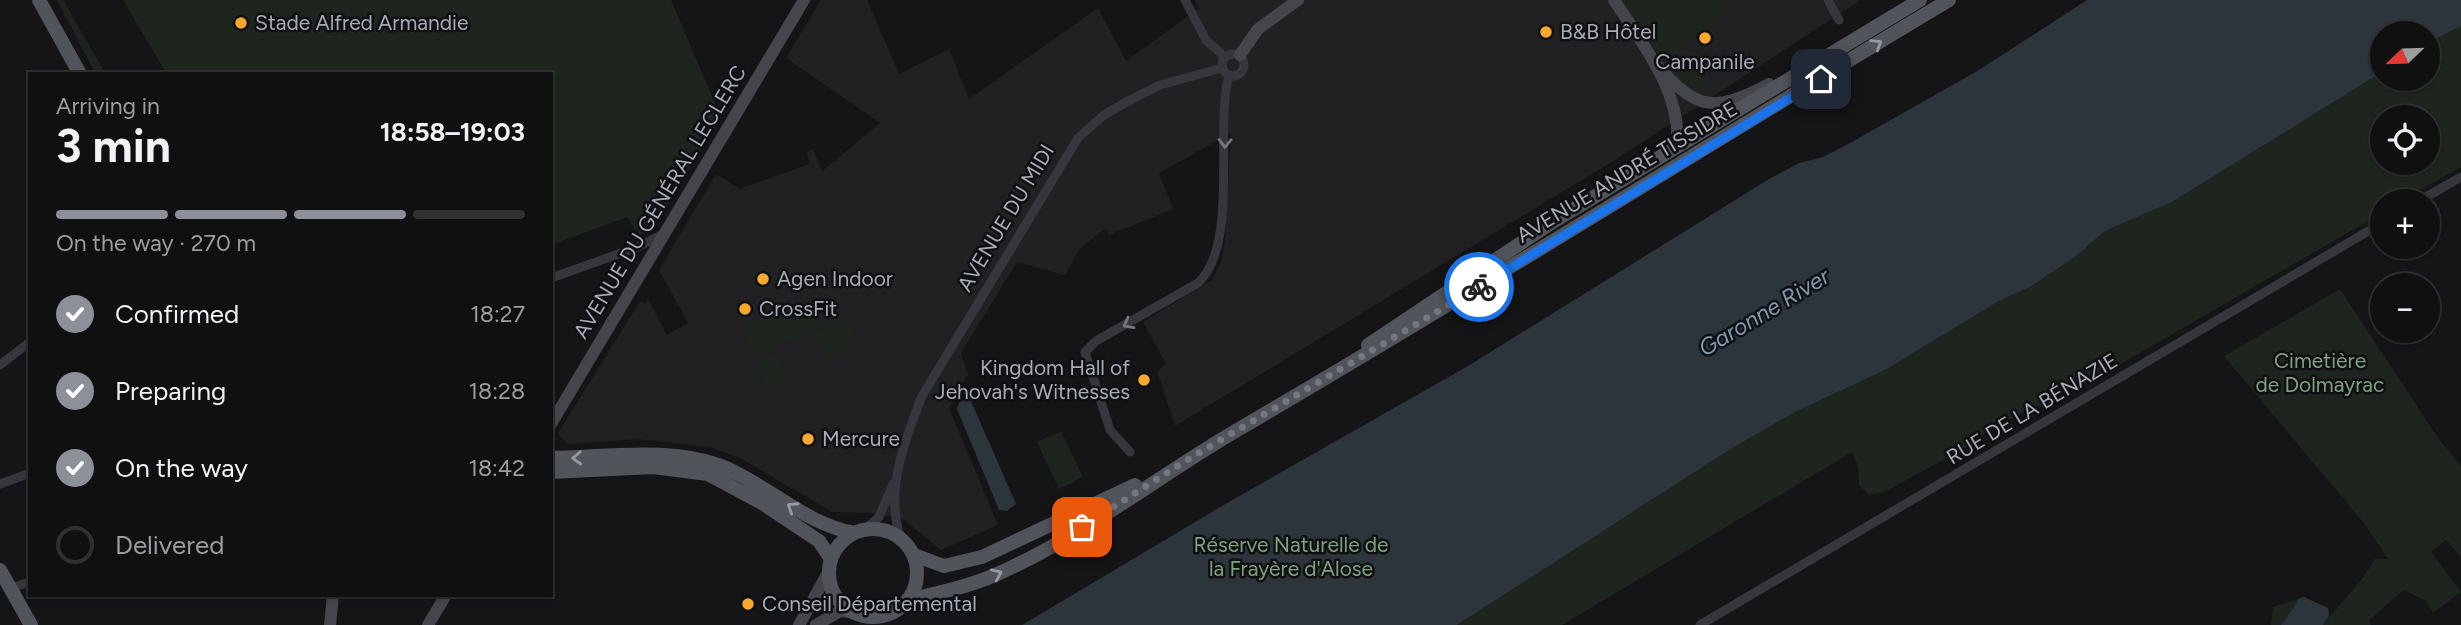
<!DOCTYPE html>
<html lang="en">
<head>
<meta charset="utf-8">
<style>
  body { margin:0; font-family:Figtree,sans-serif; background:#19191a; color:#f1f3f6; height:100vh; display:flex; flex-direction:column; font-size:26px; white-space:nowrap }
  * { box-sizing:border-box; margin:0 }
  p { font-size:23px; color:#9c9d9f }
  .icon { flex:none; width:38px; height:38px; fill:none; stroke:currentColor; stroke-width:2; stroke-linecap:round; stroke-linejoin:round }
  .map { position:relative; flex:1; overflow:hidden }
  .drawer { position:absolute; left:28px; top:72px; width:525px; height:525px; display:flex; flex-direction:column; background:#101011; border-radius:0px; box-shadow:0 2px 5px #0004,0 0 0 2px #303031 }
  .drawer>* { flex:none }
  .needle { width:46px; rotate:247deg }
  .tools { position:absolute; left:2370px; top:21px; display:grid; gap:14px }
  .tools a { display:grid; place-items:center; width:70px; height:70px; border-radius:50%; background:#101011; box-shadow:0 2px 5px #0004,0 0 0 2px #303031; font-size:35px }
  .pin { position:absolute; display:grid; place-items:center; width:60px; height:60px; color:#fff; margin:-30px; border-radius:14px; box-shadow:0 4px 10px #0006 }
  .courier { position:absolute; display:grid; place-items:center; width:70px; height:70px; margin:-35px; border:5px solid #1a73e8; border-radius:50%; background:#fff; color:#222; box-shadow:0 2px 9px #0007 }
  .summary em { font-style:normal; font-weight:700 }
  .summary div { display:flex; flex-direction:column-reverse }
  .summary { display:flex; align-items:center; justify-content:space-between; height:119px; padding:0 28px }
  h1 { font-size:46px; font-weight:700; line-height:52px }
  .bar { display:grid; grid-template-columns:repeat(4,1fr); gap:10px 7px; align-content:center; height:84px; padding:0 28px }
  .bar i { height:9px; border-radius:5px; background:#303031 }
  .bar .selected { background:#8c9099 }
  .bar p { grid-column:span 4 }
  ol { padding:0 28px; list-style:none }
  li { display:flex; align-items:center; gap:21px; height:77px }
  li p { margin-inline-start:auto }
  li .icon { padding:7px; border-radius:50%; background:#8c9099; color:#fff; stroke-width:4 }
  li:last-child { color:#9c9d9f }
  li i { width:38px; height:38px; border:4px solid #303031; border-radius:50% }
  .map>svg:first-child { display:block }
  .built { fill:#212124 }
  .green { fill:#1d251e; fill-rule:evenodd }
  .water { fill:#2b353b }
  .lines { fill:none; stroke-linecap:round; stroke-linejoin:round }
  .street { stroke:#36373c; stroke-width:9 }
  .secondary { stroke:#44464c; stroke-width:12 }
  .primary { stroke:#52545b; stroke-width:14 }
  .oneway { stroke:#959aa5 }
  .oneway2 { stroke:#747780 }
  .done { stroke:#73777f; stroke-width:7; stroke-dasharray:0 12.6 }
  .route { stroke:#1a73e8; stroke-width:9 }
  .poi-dot { fill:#f6a92e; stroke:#101012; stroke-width:2.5 }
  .labels { text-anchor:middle; stroke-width:5; stroke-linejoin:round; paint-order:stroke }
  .poi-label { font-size:21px; fill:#a6acb7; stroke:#101012; text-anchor:start }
  .street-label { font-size:21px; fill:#a6acb7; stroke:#101012 }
  .park-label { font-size:21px; fill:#7da37e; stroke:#101012 }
  .water-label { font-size:23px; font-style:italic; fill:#7d9cb3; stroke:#101012 }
</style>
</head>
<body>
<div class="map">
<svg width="2461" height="625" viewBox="0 0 2461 625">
  <rect width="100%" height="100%" fill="#151517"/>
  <path class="built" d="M821 0H867L899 74 949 49 969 99 1098 8 1126 61 1199 8 1195 0H1861L1615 160 1175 426 1157 371 1166 364 1143 322 1212 280 1221 262 1225 240 1231 133 1159 173 1173 209 1109 235 1106 228 1079 249 1065 275 1017 262 961 353 968 374 949 408 998 525 941 550 903 519 872 513 832 512 742 459 710 447 639 439 567 444 558 433 640 301 645 304 648 299 667 335 688 323 659 270 716 174 740 189 809 164 807 152 813 149 822 171 880 123 786 58Z"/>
  <path class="green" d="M57 0H63L105 73H95Z
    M123 0H671L721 117 653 228 639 236 627 217 551 245V74L166 73Z
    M1619 0H1720L1727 10 1678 49 1686 61H1694L1708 83 1694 90C1659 77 1639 30 1619 0Z
    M2461 26V167L2401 201H2382V213L2093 380 1993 427 1965 448 1886 491 1869 495 1859 485 1858 466 1852 452 1562 625H1457L1726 452 1793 413 1887 369 1999 301 2030 287 2075 257 2105 231 2172 202 2382 72V79H2427V43ZM2382 117H2427V163H2382Z
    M2340 289 2438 438 2461 466V557L2446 540 2431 552 2461 592 2433 613 2426 601 2404 590 2369 620 2371 625H2323L2365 575 2375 559H2388L2363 522 2224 356Z
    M806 296 820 327 755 357 742 326Z
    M846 318 858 346 827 360 815 333Z
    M775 353 787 378 768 387 757 362Z
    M1061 431 1083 477 1059 489 1037 442Z
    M2300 598 2281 625H2271L2273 607Z"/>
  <path class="water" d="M2087 0H2461V26L2427 43V33H2382V72L2172 202 2105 231 2075 257 2030 287 1999 301 1887 369 1793 413 1726 452 1457 625H1022L1227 503 1468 366 1769 179 1799 163 1823 157 1850 143 1979 70Z
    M966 399 971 401 1016 504 1007 511 999 510 957 409 959 403Z
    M2304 597 2328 608 2329 616 2323 625H2281L2300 598Z"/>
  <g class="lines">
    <path class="street" d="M1185 0 1206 40 1225 57
      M1828 0 1839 20
      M1222 65a11 11 0 1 1 22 0a11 11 0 1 1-22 0Z
      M2419 201 2461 177
      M551 278 638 247 663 234
      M0 365 30 342
      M1130 452 1110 430 1085 352 1096 341 1198 283C1240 244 1214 128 1229 75
      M0 484 30 473
      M864 530 879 517 893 484
      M900 536C885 490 905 440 922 396L1078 138 1104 115 1132 99 1160 85 1222 68
      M10 588 30 582
      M1700 625 2382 223"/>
    <path class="secondary" d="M1614 0C1642 43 1682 92 1677 146
      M1240 55 1258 29 1298 0
      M1653 61C1696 109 1710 115 1769 84
      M551 424 804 0
      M330 625 333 595
      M428 625 446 595
      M799 625 829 571
      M816 625 840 611 850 612"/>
    <path class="primary" d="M39 0 80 74
      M1368 345 1551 223 1920 0
      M551 458C608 457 673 446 726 468 771 488 806 524 854 533
      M551 472 653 467 708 474 762 503 819 541 831 559
      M829 573a44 44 0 1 1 88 0a44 44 0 1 1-88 0Z
      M914 555 944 566 982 557 1135 485
      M0 570 31 625
      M908 600C938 593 967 587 995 575 1082 537 1158 476 1239 429 1478 290 1712 142 1949 0"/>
  </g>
  <defs><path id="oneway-chevron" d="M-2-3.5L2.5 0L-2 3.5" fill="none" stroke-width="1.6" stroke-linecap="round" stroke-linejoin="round" transform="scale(1.75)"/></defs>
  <g class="oneway">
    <use href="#oneway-chevron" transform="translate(1877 44) rotate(-32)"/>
    <use href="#oneway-chevron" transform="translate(577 458) rotate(178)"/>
    <use href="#oneway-chevron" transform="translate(792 507) rotate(-147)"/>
    <use href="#oneway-chevron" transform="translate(997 574) rotate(-24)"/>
  </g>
  <g class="oneway2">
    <use href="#oneway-chevron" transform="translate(1225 143) rotate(91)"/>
    <use href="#oneway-chevron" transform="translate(1128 324) rotate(151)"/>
  </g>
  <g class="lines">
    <path class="done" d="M1082 527 1187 460 1479 287"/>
    <path class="route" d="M1479 287 1821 79"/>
  </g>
  <g class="poi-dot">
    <circle cx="241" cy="23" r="7"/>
    <circle cx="1546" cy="32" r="7"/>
    <circle cx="1705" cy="38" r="7"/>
    <circle cx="763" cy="279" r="7"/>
    <circle cx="745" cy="309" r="7"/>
    <circle cx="1144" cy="380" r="7"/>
    <circle cx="808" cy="439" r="7"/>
    <circle cx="748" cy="604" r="7"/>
  </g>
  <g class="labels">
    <g class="poi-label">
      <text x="255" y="30">Stade Alfred Armandie</text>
      <text x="1560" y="39">B&amp;B Hôtel</text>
      <text x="1705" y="69" text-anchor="middle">Campanile</text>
      <text x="777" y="286">Agen Indoor</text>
      <text x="759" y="316">CrossFit</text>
      <text x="1130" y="375" text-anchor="end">Kingdom Hall of<tspan x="1130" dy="24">Jehovah's Witnesses</tspan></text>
      <text x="822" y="446">Mercure</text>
      <text x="762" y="611">Conseil Départemental</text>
    </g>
    <g class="street-label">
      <text transform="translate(1627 172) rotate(-31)" y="7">AVENUE ANDRÉ TISSIDRE</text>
      <text transform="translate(660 202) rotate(-59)" y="7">AVENUE DU GÉNÉRAL LECLERC</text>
      <text transform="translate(1006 218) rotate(-59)" y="7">AVENUE DU MIDI</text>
      <text transform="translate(2032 409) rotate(-31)" y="7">RUE DE LA BÉNAZIE</text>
    </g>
    <g class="park-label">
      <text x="2320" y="368">Cimetière<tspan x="2320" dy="24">de Dolmayrac</tspan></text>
      <text x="1291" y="552">Réserve Naturelle de<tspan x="1291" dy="24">la Frayère d'Alose</tspan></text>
    </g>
    <g class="water-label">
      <text transform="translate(1764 312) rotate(-31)" y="8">Garonne River</text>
    </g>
  </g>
</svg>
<div class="tools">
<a><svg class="needle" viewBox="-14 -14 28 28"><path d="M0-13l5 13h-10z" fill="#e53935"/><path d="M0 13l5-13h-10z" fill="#9c9d9f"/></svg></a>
<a><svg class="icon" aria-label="locate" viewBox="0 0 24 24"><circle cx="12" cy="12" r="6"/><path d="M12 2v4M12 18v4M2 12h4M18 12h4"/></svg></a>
<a>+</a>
<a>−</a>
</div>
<div class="pin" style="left:1082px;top:527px;background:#ea580c"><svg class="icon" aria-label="bag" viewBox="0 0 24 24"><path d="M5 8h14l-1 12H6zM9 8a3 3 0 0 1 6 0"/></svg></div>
<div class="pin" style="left:1821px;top:79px;background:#1f2937"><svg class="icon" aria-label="home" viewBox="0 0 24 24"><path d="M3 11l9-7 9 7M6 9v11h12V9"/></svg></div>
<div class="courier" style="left:1479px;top:287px"><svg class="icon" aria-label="bike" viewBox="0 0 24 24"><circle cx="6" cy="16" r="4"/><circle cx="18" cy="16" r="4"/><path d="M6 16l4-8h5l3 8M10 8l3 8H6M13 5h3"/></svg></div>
<section class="drawer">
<div class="summary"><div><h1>3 min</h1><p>Arriving in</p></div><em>18:58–19:03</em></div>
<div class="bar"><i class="selected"></i><i class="selected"></i><i class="selected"></i><i></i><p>On the way · 270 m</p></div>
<ol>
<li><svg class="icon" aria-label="check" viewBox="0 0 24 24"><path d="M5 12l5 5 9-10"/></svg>Confirmed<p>18:27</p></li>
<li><svg class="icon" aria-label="check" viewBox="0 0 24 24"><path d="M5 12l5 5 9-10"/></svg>Preparing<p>18:28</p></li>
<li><svg class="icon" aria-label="check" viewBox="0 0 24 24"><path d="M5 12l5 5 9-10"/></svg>On the way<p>18:42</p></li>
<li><i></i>Delivered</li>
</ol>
</section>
</div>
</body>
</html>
